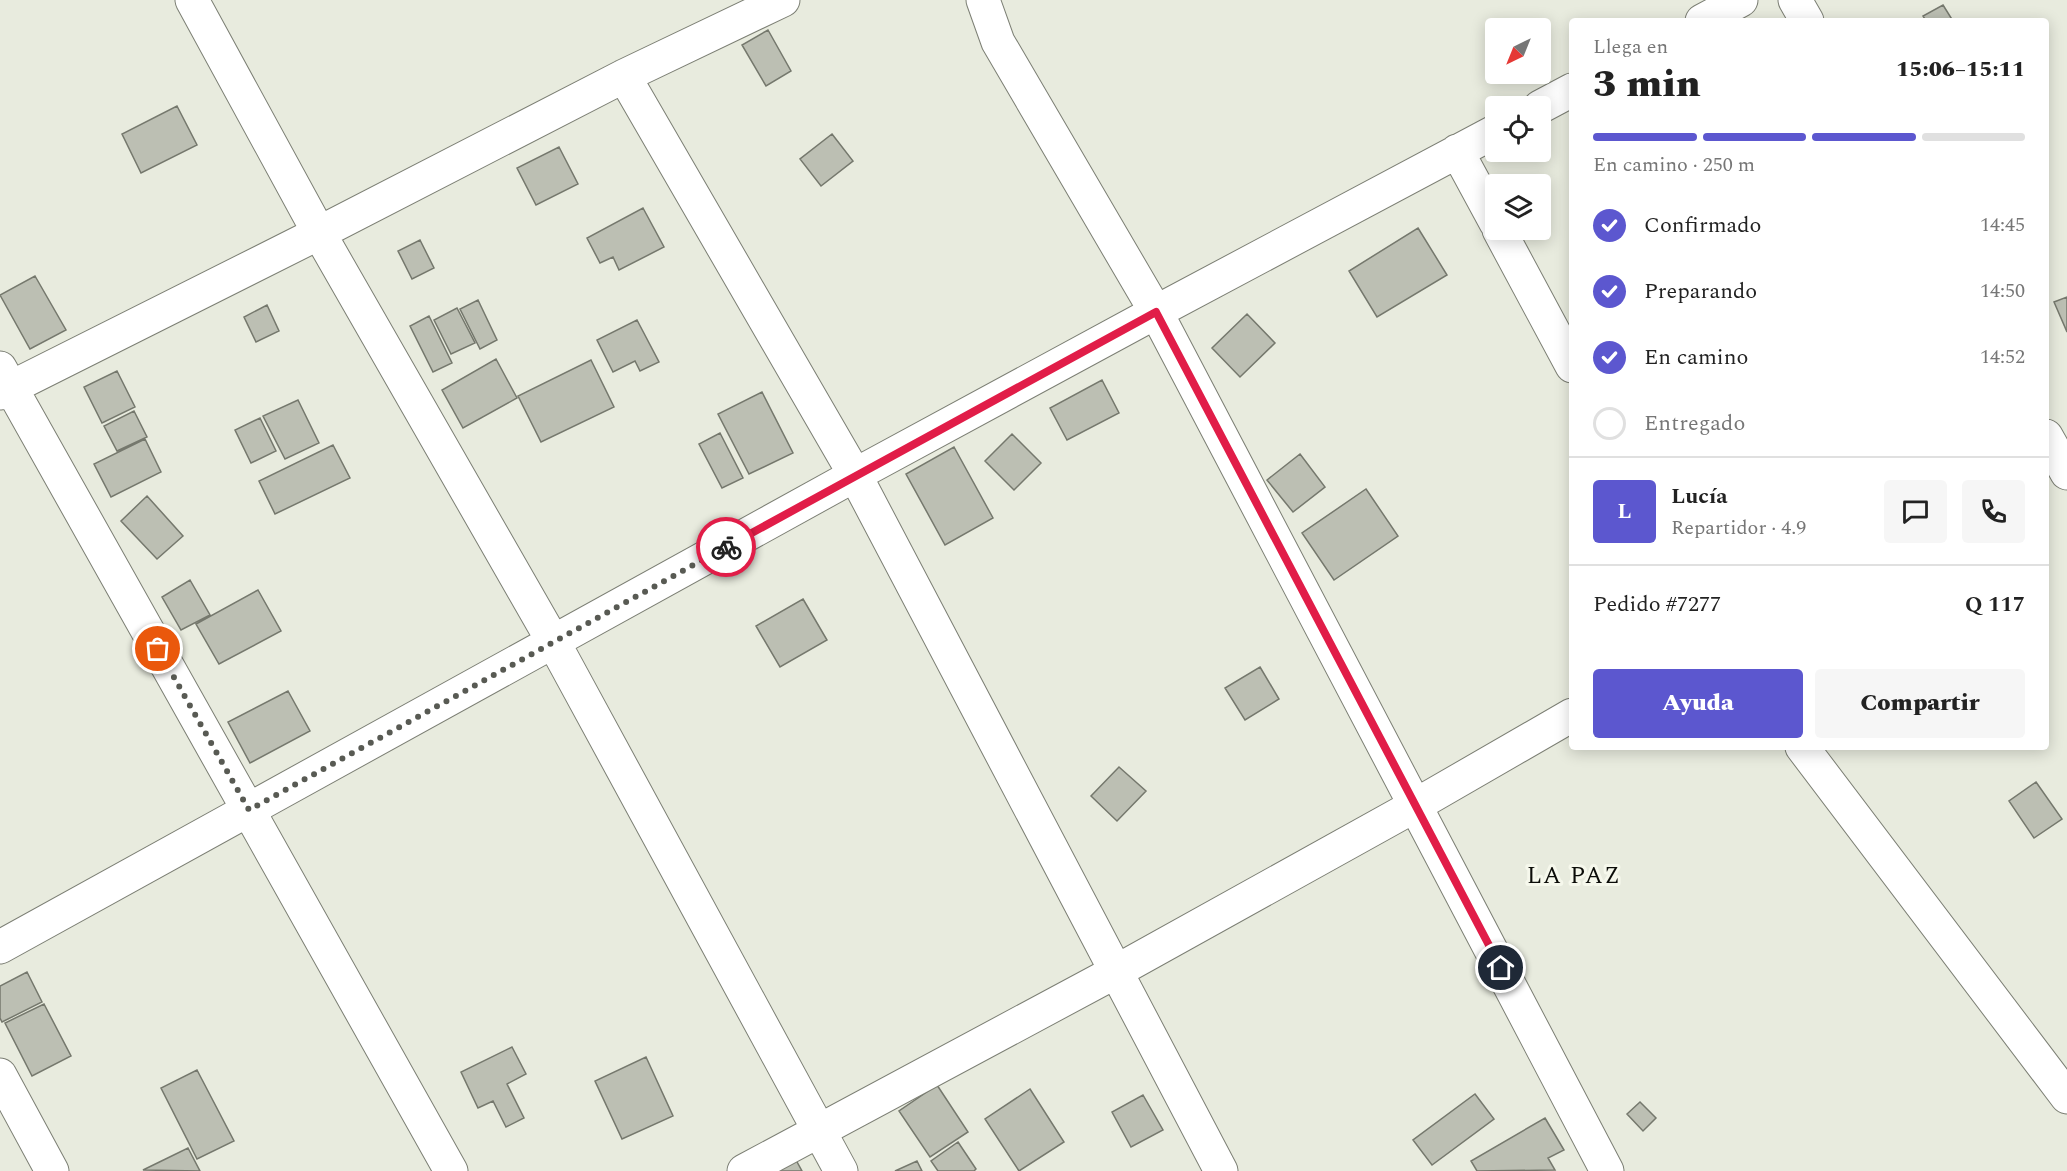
<!DOCTYPE html>
<html lang="es">
<head>
<meta charset="utf-8">
<style>
  body { margin:0; font-family:Spectral,serif; background:#f6f6f6; color:#222; height:100vh; display:flex; flex-direction:column; font-size:22px; white-space:nowrap }
  * { box-sizing:border-box; margin:0 }
  p { font-size:20px; color:#767676 }
  .icon { flex:none; width:33px; height:33px; fill:none; stroke:currentColor; stroke-width:2; stroke-linecap:round; stroke-linejoin:round }
  .map { position:relative; flex:1; overflow:hidden }
  .panel { position:absolute; left:1569px; top:18px; width:480px; height:732px; display:flex; flex-direction:column; background:#fff; border-radius:6px; box-shadow:0 3px 15px #0003 }
  .panel>* { flex:none }
  .needle { width:39px; rotate:223deg }
  .controls { position:absolute; left:1485px; top:18px; display:grid; gap:12px }
  .controls a { display:grid; place-items:center; width:66px; height:66px; border-radius:6px; background:#fff; box-shadow:0 3px 15px #0003; font-size:30px }
  .pin { position:absolute; display:grid; place-items:center; width:51px; height:51px; color:#fff; margin:-26px; border:3px solid #fff; border-radius:50%; box-shadow:0 2px 6px #0007 }
  .courier { position:absolute; display:grid; place-items:center; width:60px; height:60px; margin:-30px; border:4px solid #e11d48; border-radius:50%; background:#fff; color:#222; box-shadow:0 2px 8px #0007 }
  .summary em { font-style:normal; font-weight:800 }
  .summary div { display:flex; flex-direction:column-reverse }
  .summary { display:flex; align-items:center; justify-content:space-between; height:102px; padding:0 24px }
  h1 { font-size:39px; font-weight:800; line-height:45px }
  .bar { display:grid; grid-template-columns:repeat(4,1fr); gap:9px 6px; align-content:center; height:72px; padding:0 24px }
  .bar i { height:8px; border-radius:4px; background:#e0e0e0 }
  .bar .on { background:#5c57cf }
  .bar p { grid-column:span 4 }
  .line { display:flex; align-items:center; gap:15px; padding:0 24px; border-top:2px solid #e0e0e0 }
  .line div { flex:1 }
  .round { display:grid; place-items:center; flex:none; width:63px; height:63px; border-radius:6px; background:#f6f6f6 }
  ol { padding:0 24px; list-style:none }
  li { display:flex; align-items:center; gap:18px; height:66px }
  li p { margin-inline-start:auto }
  li .icon { padding:6px; border-radius:50%; background:#5c57cf; color:#fff; stroke-width:4 }
  li:last-child { color:#767676 }
  li i { width:33px; height:33px; border:3px solid #e0e0e0; border-radius:50% }
  .action { display:flex; gap:12px; margin-top:auto; padding:12px 24px }
  .action a { flex:1; height:69px; border-radius:6px; background:#5c57cf; color:#fff; font-size:24px; font-weight:800; line-height:69px; text-align:center }
  .action a+a { background:#f6f6f6; color:#222 }
  .map>svg:first-child { display:block }
  .building { fill:#bcbfb3; stroke:#75786d; stroke-width:1.5 }
  .lines { fill:none; stroke-linecap:round; stroke-linejoin:round }
  .minor-casing { stroke:#7c7f74; stroke-width:35 }
  .minor { stroke:#fff; stroke-width:33 }
  .done { stroke:#585a53; stroke-width:6; stroke-dasharray:0 10.8 }
  .route { stroke:#e11d48; stroke-width:8 }
  .labels { text-anchor:middle; stroke-width:6; stroke-linejoin:round; paint-order:stroke }
  .neighbourhood-label { font-size:24px; letter-spacing:1.5px; fill:#0b0c08; stroke:#f6f8ec }
</style>
</head>
<body>
<div class="map">
<svg width="2067" height="1171" viewBox="0 0 2067 1171">
  <rect width="100%" height="100%" fill="#e8ebde"/>
  <path class="building" d="M1943 5 1953 21H1926L1923 16Z
    M768 30 791 71 766 86 742 45Z
    M177 106 197 145 141 173 122 134Z
    M832 134 853 161 821 186 800 159Z
    M559 147 578 184 536 205 517 168Z
    M643 208 664 247 619 270 613 257 600 263 587 238Z
    M1418 228 1447 275 1377 317 1349 271Z
    M420 240 434 268 412 279 398 251Z
    M35 276 66 330 30 349 0 295Z
    M2067 297V332L2054 302Z
    M478 300 497 340 480 349 460 309Z
    M267 305 279 331 256 342 244 317Z
    M457 308 475 343 451 354 434 320Z
    M1247 314 1275 343 1240 377 1212 348Z
    M429 316 452 363 433 372 410 326Z
    M637 320 659 362 640 371 635 361 613 372 597 340Z
    M496 359 517 398 463 428 442 390Z
    M591 360 614 407 541 442 518 396Z
    M117 371 135 407 102 423 84 387Z
    M1102 380 1119 413 1067 440 1050 408Z
    M762 392 793 453 749 474 718 414Z
    M298 400 319 443 285 459 263 416Z
    M134 411 147 437 117 451 104 426Z
    M260 418 276 451 251 463 235 430Z
    M720 433 743 478 722 488 699 444Z
    M1012 434 1041 463 1014 490 985 461Z
    M145 439 161 472 111 497 94 464Z
    M333 445 350 478 275 514 259 481Z
    M954 447 993 518 945 545 906 474Z
    M1300 454 1325 487 1293 512 1267 480Z
    M1366 489 1398 536 1334 580 1302 533Z
    M147 496 183 536 157 559 121 521Z
    M190 580 210 615 181 630 162 597Z
    M258 590 281 631 219 664 196 624Z
    M803 599 827 640 780 667 756 626Z
    M1260 667 1279 699 1245 720 1225 688Z
    M288 691 310 731 250 763 228 722Z
    M1119 767 1146 791 1117 821 1091 796Z
    M2036 782 2062 819 2034 838 2009 801Z
    M27 972 42 1002 2 1022 0 1018V986Z
    M44 1004 71 1056 32 1076 5 1023Z
    M512 1047 526 1074 507 1084 524 1118 506 1127 493 1101 478 1108 461 1072Z
    M646 1057 673 1116 622 1139 595 1081Z
    M197 1070 234 1141 197 1159 161 1088Z
    M937 1085 968 1132 930 1157 899 1111Z
    M1030 1089 1064 1142 1019 1171 985 1119Z
    M1475 1094 1494 1119 1432 1165 1413 1140Z
    M1143 1095 1163 1130 1131 1147 1112 1112Z
    M1640 1102 1656 1118 1643 1131 1627 1114Z
    M1545 1118 1564 1150 1548 1158 1555 1170 1477 1171 1471 1161Z
    M958 1142 976 1169 974 1171H938L931 1161Z
    M188 1148 200 1171 143 1170Z
    M796 1160 802 1171H778Z
    M917 1161 922 1171H895Z"/>
  <g class="lines">
    <g class="minor-casing">
      <path id="minor" d="M192 0 319 233 554 643 841 1171
        M983 0 998 42 1156 312 1607 1171
        M1795 0 1807 21
        M1702 21 1741 0
        M624 76 855 475 1221 1171
        M1540 107 1572 90
        M1457 151 1496 223
        M1499 230 1572 366
        M0 368 451 1171
        M0 393 319 233 624 76 783 0
        M2046 436 2067 473
        M1802 747 2067 1097
        M0 947 855 475 1156 312 1496 131
        M0 1075 52 1171
        M744 1171 1117 971 1416 805 1572 715"/>
    </g>
    <use href="#minor" class="minor"/>
  </g>
  <g class="lines">
    <path class="done" d="M158 649 249 810 726 547"/>
    <path class="route" d="M726 547 1156 312 1501 968"/>
  </g>
  <g class="labels">
    <g class="neighbourhood-label">
      <text x="1574" y="883">LA PAZ</text>
    </g>
  </g>
</svg>
<div class="controls">
<a><svg class="needle" viewBox="-14 -14 28 28"><path d="M0-13l5 13h-10z" fill="#e53935"/><path d="M0 13l5-13h-10z" fill="#767676"/></svg></a>
<a><svg class="icon" aria-label="locate" viewBox="0 0 24 24"><circle cx="12" cy="12" r="6"/><path d="M12 2v4M12 18v4M2 12h4M18 12h4"/></svg></a>
<a><svg class="icon" aria-label="layers" viewBox="0 0 24 24"><path d="M12 4l9 5-9 5-9-5zM3 14l9 5 9-5"/></svg></a>
</div>
<div class="pin" style="left:158px;top:649px;background:#ea580c"><svg class="icon" aria-label="bag" viewBox="0 0 24 24"><path d="M5 8h14l-1 12H6zM9 8a3 3 0 0 1 6 0"/></svg></div>
<div class="pin" style="left:1501px;top:968px;background:#1f2937"><svg class="icon" aria-label="home" viewBox="0 0 24 24"><path d="M3 11l9-7 9 7M6 9v11h12V9"/></svg></div>
<div class="courier" style="left:726px;top:547px"><svg class="icon" aria-label="bike" viewBox="0 0 24 24"><circle cx="6" cy="16" r="4"/><circle cx="18" cy="16" r="4"/><path d="M6 16l4-8h5l3 8M10 8l3 8H6M13 5h3"/></svg></div>
<section class="panel">
<div class="summary"><div><h1>3 min</h1><p>Llega en</p></div><em>15:06–15:11</em></div>
<div class="bar"><i class="on"></i><i class="on"></i><i class="on"></i><i></i><p>En camino · 250 m</p></div>
<ol>
<li><svg class="icon" aria-label="check" viewBox="0 0 24 24"><path d="M5 12l5 5 9-10"/></svg>Confirmado<p>14:45</p></li>
<li><svg class="icon" aria-label="check" viewBox="0 0 24 24"><path d="M5 12l5 5 9-10"/></svg>Preparando<p>14:50</p></li>
<li><svg class="icon" aria-label="check" viewBox="0 0 24 24"><path d="M5 12l5 5 9-10"/></svg>En camino<p>14:52</p></li>
<li><i></i>Entregado</li>
</ol>
<div class="line" style="height:108px"><b class="round" style="background:#5c57cf;color:#fff">L</b><div><b>Lucía</b><p>Repartidor · 4.9</p></div><a class="round"><svg class="icon" aria-label="chat" viewBox="0 0 24 24"><path d="M4 5h16v11H9l-5 4z"/></svg></a><a class="round"><svg class="icon" aria-label="phone" viewBox="0 0 24 24"><path d="M5 4h4l2 5-3 2q2 4 5 5l2-3 5 2v4C11 20 4 13 5 4z"/></svg></a></div>
<div class="line" style="height:78px"><div>Pedido #7277</div><b>Q 117</b></div>
<div class="action"><a>Ayuda</a><a>Compartir</a></div>
</section>
</div>
</body>
</html>
